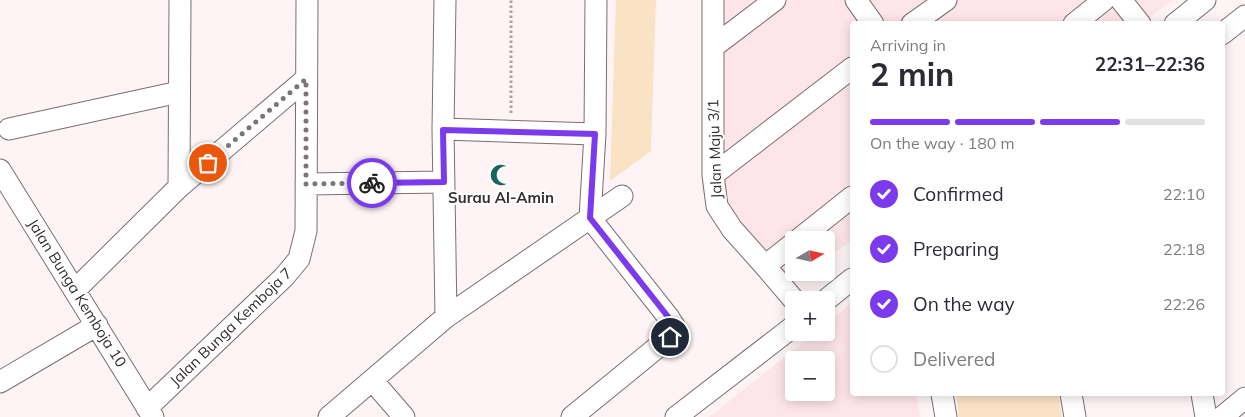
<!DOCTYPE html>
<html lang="en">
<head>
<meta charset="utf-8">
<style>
  body { margin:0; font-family:Mulish,sans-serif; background:#f7f7f7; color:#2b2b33; height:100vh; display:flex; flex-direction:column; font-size:19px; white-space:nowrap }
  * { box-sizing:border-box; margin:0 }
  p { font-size:16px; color:#7c7c81 }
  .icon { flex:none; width:28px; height:28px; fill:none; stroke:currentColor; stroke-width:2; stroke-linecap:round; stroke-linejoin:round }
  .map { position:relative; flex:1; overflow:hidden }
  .panel { position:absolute; left:850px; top:21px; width:375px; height:375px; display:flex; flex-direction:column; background:#fff; border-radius:5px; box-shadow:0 2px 12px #0003 }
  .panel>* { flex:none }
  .needle { width:32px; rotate:81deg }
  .fabs { position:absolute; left:785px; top:231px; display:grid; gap:10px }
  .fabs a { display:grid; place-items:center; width:50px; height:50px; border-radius:5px; background:#fff; box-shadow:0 2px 12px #0003; font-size:25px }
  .pin { position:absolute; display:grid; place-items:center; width:42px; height:42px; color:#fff; margin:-21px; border:2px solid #fff; border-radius:50%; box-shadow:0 1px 5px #0007 }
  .courier { position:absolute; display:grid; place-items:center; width:50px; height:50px; margin:-25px; border:4px solid #7c3aed; border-radius:50%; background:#fff; color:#222; box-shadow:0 1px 6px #0007 }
  .head em { font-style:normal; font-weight:700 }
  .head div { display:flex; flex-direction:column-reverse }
  .head { display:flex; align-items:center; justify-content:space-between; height:85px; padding:0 20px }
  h1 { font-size:32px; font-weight:700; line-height:38px }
  .bar { display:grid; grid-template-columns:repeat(4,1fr); gap:8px 5px; align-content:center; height:60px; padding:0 20px }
  .bar i { height:6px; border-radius:4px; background:#e1e1e2 }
  .bar .selected { background:#7c3aed }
  .bar p { grid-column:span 4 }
  ol { padding:0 20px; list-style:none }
  li { display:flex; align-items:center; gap:15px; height:55px }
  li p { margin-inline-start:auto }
  li .icon { padding:5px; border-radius:50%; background:#7c3aed; color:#fff; stroke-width:4 }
  li:last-child { color:#7c7c81 }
  li i { width:28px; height:28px; border:2px solid #e1e1e2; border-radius:50% }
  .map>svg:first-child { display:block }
  .built { fill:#fee5ea; fill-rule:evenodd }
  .green { fill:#fae2c5 }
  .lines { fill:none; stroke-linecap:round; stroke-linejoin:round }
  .minor-casing { stroke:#7c6e71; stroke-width:23 }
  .path { stroke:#aca3a5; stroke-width:3; stroke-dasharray:2.5 2.5; stroke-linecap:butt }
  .minor { stroke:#fff; stroke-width:21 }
  .done { stroke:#7c7476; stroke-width:5; stroke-dasharray:0 9 }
  .route { stroke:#7c3aed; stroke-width:6 }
  .labels { text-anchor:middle; stroke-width:4; stroke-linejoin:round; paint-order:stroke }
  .street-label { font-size:15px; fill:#362f31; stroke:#fff }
  .poi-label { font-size:15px; font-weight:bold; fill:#362f31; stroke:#fff }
</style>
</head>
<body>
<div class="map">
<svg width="1245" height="417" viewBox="0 0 1245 417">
  <rect width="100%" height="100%" fill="#fef4f6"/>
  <path class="built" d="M702 0H1173L1141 24H852V240L826 259V240H794V272L808 273 776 297 702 192Z
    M852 303V394H916L920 417H709L815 333 826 332V324ZM794 360H826V392H794Z"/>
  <path class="green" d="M616 0H656L651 151 610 181Z
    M956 394H1058L1062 417H959Z"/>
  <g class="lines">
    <g class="minor-casing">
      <path id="minor" d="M445 0 443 129 446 317
        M713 0V175L717 206 732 229 765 266 794 300
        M856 0 873 24
        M1121 0 1140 24
        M912 24 946 0
        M1074 24 1104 0
        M1175 24 1205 0
        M1222 34 1245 16
        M713 47 775 0
        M9 129 179 92
        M443 129 595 134
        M0 170 153 417
        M713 175 852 68
        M306 184 444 182
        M179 187 180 0
        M590 218 595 134 596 0
        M798 240 852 197
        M765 266 794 243
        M75 290 179 187 306 79
        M826 300 852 279
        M372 380 404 417
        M0 382 97 325
        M942 394 946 417
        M1071 394 1075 417
        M1202 394 1206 417
        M147 408 284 277 299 259 306 231 307 0
        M329 417 446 317 622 196
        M572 417 670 337 674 326 669 318 590 218
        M676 417 794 326
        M1222 417 1245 398"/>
    </g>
    <path class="path" d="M511 113V0"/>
    <use href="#minor" class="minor"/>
  </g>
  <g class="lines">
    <path class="done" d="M208 163 306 79V184L372 183"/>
    <path class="route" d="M372 183 444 182 443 130 595 134 590 218 669 318 674 326 670 337"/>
  </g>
  <defs>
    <g id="mosque-bare" transform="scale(1.725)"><path d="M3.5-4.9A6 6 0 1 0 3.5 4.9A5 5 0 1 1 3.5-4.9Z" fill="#186560" stroke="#fff" stroke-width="2.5" paint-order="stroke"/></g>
  </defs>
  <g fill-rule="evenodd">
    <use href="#mosque-bare" x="501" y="175"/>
  </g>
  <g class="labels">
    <g class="street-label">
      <text transform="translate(715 149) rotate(-92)" y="5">Jalan Maju 3/1</text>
      <text transform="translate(77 293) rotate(58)" y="5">Jalan Bunga Kemboja 10</text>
      <text transform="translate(231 327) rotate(-44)" y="5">Jalan Bunga Kemboja 7</text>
    </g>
    <g class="poi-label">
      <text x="501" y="203">Surau Al-Amin</text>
    </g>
  </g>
</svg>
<div class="fabs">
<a><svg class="needle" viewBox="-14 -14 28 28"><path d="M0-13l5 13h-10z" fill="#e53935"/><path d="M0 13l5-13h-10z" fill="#7c7c81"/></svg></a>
<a>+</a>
<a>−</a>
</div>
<div class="pin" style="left:208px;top:163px;background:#ea580c"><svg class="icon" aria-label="bag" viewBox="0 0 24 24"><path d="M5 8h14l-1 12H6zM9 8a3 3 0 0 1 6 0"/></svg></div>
<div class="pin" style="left:670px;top:337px;background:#1f2937"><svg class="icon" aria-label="home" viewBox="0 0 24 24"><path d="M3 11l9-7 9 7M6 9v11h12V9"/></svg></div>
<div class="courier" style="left:372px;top:183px"><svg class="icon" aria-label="bike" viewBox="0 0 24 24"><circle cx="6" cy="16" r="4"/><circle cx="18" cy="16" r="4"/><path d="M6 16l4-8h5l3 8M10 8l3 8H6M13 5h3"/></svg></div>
<section class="panel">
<div class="head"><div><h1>2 min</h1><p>Arriving in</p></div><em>22:31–22:36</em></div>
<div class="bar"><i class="selected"></i><i class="selected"></i><i class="selected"></i><i></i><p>On the way · 180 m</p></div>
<ol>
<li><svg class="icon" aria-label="check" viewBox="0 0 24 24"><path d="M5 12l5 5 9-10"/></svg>Confirmed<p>22:10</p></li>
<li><svg class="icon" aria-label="check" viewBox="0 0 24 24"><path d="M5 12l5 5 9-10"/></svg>Preparing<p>22:18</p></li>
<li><svg class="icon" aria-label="check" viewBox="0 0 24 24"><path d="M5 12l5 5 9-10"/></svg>On the way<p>22:26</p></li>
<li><i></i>Delivered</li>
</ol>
</section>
</div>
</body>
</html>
